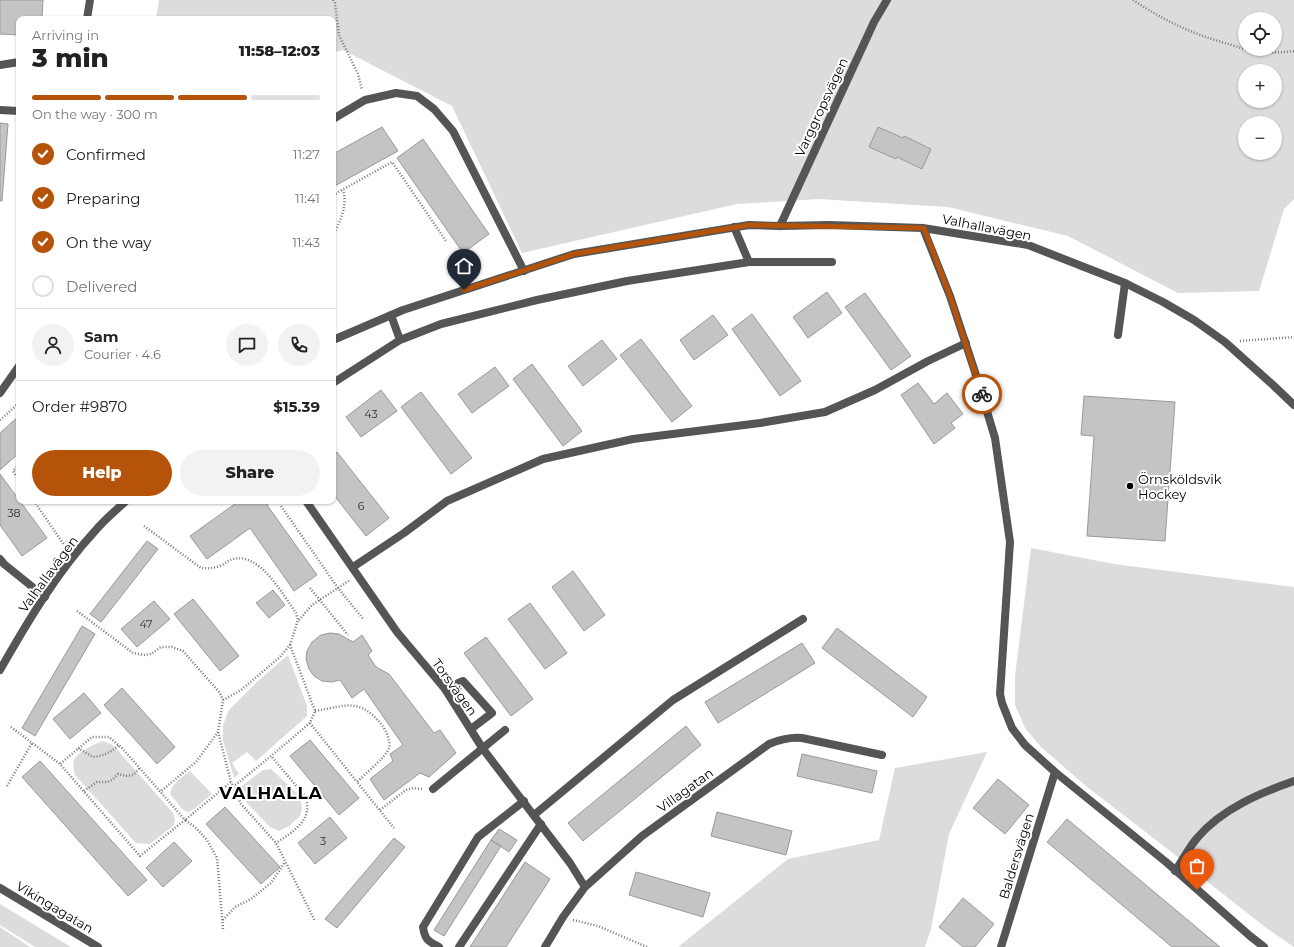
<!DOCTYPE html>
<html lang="en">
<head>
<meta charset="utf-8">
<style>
  body { margin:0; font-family:Montserrat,sans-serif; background:#f2f2f2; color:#222; height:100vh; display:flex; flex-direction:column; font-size:15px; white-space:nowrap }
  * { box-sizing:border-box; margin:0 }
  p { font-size:13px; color:#767676 }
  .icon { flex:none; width:22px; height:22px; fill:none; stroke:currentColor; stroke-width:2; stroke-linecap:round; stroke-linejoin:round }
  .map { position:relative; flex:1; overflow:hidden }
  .drawer { position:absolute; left:16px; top:16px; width:320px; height:488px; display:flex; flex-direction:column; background:#fff; border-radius:8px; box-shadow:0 1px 3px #0004 }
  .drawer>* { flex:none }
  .fabs { position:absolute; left:1238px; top:12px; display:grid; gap:8px }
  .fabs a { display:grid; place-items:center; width:44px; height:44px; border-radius:50%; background:#fff; box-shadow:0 1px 3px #0004; font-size:20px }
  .pin { position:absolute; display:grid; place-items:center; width:34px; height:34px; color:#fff; margin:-41px -17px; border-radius:50% 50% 50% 0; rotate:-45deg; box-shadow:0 0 4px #0007 }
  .pin .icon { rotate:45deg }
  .courier { position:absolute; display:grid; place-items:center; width:40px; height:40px; margin:-20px; border:3px solid #b45309; border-radius:50%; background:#fff; color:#222; box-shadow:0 1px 5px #0007 }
  .overview em { font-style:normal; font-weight:800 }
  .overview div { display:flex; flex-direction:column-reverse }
  .overview { display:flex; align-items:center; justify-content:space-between; height:68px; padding:0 16px }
  h1 { font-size:26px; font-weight:800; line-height:30px }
  .bar { display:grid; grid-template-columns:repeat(4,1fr); gap:6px 4px; align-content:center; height:48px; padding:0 16px }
  .bar i { height:5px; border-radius:3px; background:#e0e0e0 }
  .bar .selected { background:#b45309 }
  .bar p { grid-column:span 4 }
  .line { display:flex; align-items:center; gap:10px; padding:0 16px; border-top:1px solid #e0e0e0 }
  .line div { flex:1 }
  .round { display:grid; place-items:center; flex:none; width:42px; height:42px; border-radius:21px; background:#f2f2f2 }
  ol { padding:0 16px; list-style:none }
  li { display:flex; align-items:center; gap:12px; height:44px }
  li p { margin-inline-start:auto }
  li .icon { padding:4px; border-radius:50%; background:#b45309; color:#fff; stroke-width:4 }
  li:last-child { color:#767676 }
  li i { width:22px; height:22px; border:2px solid #e0e0e0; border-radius:50% }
  .button { display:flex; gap:8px; margin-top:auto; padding:8px 16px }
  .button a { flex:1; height:46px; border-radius:24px; background:#b45309; color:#fff; font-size:16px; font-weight:800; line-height:46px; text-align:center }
  .button a+a { background:#f2f2f2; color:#222 }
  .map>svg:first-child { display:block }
  .green { fill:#dcdcdc; fill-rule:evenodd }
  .building { fill:#c4c4c4; stroke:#999 }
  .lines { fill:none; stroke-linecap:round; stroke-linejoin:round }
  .path { stroke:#777; stroke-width:2.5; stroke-dasharray:1 2; stroke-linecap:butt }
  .service { stroke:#555; stroke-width:8 }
  .minor { stroke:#555; stroke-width:8 }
  .tertiary { stroke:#555; stroke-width:8 }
  .done { stroke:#595959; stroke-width:4; stroke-dasharray:0 7.2 }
  .route { stroke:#b45309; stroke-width:5 }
  .poi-dot { fill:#000; stroke:#fff; stroke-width:1.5 }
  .labels { text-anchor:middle; stroke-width:4; stroke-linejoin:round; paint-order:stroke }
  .number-label { font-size:11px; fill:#313131 }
  .street-label { font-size:13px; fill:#000; stroke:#fff }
  .poi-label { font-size:13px; fill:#000; stroke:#fff; text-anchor:start }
  .district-label { font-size:17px; font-weight:bold; letter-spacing:1px; fill:#000; stroke:#fff }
</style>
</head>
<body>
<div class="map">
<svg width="1294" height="947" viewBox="0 0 1294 947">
  <rect width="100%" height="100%" fill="#fff"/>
  <path class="green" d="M159 0H1294V199L1284 209 1259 291 1178 293 1068 236 948 207 819 199 737 204 522 253 452 106 343 50 333 53V19H156ZM1245 19H1275V49H1245ZM1245 71H1275V101H1245ZM1245 123H1275V153H1245Z
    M1031 548 1114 564 1294 587V947L1265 927 1194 871 1174 854 1086 786 1041 747 1025 728 1015 705V676Z
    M288 655 307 706V716L256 761 247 752 232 763 239 774 234 778 223 741V725L229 710 258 681Z
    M103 741 113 745 174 814 175 821 173 826 150 844 136 843 75 775C74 770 72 763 75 758 79 752 96 743 103 741Z
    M987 752 949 834 931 929 925 947H678L788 859 879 840 895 768Z
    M271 769 300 796 302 808 300 816 289 826 279 831 270 827 247 803 242 793V786L263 770Z
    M190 771 212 794 194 809 189 812 183 810 170 794C171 784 182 777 190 771Z
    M0 904 71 947H35L0 925Z
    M0 927 30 947H0Z"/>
  <path class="building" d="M0 0H43L42 19H19V35L0 34Z
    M0 123 8 124 2 201H0Z
    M382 127 398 151 333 187V154Z
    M878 127 903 138 904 136 931 149 922 169 897 157 896 159 869 147Z
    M423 139 489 234 463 253 397 158Z
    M827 292 842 313 808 338 793 317Z
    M865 293 911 356 891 370 845 307Z
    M752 314 801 381 780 396 732 329Z
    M713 315 728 335 694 360 680 340Z
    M641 339 692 406 672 422 620 355Z
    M602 340 617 359 583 386 568 366Z
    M532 364 582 431 563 446 513 379Z
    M495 367 509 386 472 413 458 394Z
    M918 383 934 404 947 393 963 414 951 423 955 428 934 444 901 395Z
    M381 390 397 411 361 437 346 417Z
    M421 392 472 458 451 474 401 407Z
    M1084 396 1175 402 1165 541 1087 536 1094 436 1081 435Z
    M19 416V453L0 470V433Z
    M337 452 389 518 366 536 333 494V456Z
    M0 474 47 538 22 556 0 525Z
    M239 501H272L267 505 317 575 294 591 250 528 207 559 190 536Z
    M147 541 158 549 101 622 90 614Z
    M573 571 605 615 584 631 552 587Z
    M273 590 285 605 269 618 256 603Z
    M193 599 239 656 220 671 174 614Z
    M154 601 170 619 137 647 121 629Z
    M530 603 567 653 545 669 508 619Z
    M82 626 95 634 35 736 22 728Z
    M837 628 927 697 913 717 822 648Z
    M330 633 339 634 353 642 362 635 372 651 368 655 376 667 389 674 434 733 440 730 456 753 429 777 420 773 384 800 370 779 393 761 390 754 403 745 364 689 352 698 340 680 332 682 322 681 314 676 309 669 306 659 307 651 312 642 321 635Z
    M486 637 533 699 511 716 464 653Z
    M802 643 815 663 718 723 705 702Z
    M122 688 175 747 157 764 104 705Z
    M84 693 101 713 70 739 53 719Z
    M686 726 701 745 583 841 568 823Z
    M310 740 359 798 339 815 290 756Z
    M802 754 877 771 872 793 797 776Z
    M40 761 147 880 128 896 22 777Z
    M998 779 1029 805 1005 834 973 808Z
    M225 807 280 867 261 884 206 824Z
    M717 812 792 831 786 855 711 836Z
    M330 817 347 838 315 864 298 843Z
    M1067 819 1220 947H1172L1047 842Z
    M499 829 517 840 509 852 491 840Z
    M394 838 405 847 337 928 325 919Z
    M491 840 501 846 444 936 434 930Z
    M174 842 192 861 163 887 146 868Z
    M525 862 550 879 506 947H470Z
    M636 872 710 893 703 917 629 895Z
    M963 898 994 924 975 947H963L939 927Z"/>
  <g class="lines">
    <path class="path" d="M333 0 335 3 339 35 358 74 362 90
      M1133 0C1163 20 1190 33 1225 43 1232 45 1240 48 1248 50 1259 53 1283 53 1294 51
      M333 195 392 162 446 241
      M333 236C340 221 348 206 343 190
      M1240 341 1294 337
      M0 420 19 403
      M19 465 13 471 19 480
      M34 501 67 549
      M281 506 338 588 364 620
      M144 526 201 568C208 569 215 568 222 565 226 563 229 560 233 559 260 552 283 595 296 613L298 620 290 645
      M310 588 348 635
      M77 611 133 653 143 655 151 654 161 647H172L183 651 220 693 223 700 218 732 196 762 160 792
      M299 620 312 605 350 580
      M223 700 241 690 280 657 290 645 315 711 310 723 271 756
      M315 711C346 706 359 697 382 725 386 731 391 741 389 748 386 757 364 775 357 782L394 828
      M310 723 357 782
      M11 727 60 764 140 856 185 820 122 748 109 737H92L60 764
      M218 732 231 782 241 804 276 843 315 921
      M78 748 93 757C104 756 111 752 119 745
      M7 786 32 743
      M233 787 271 756 304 795C316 818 293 832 276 843
      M84 791 97 782H108L113 779 118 774 126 776 133 775 140 768
      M380 810 406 790 413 788 422 789
      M223 920 235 907 251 899 271 883 285 862
      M573 920 598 926 647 947
      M223 929 217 858 207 840 195 827 185 820 231 782"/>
    <path class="service" d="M87 19 90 0
      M0 65 19 62
      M0 110 19 111
      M333 119 365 100 396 93 417 96 434 109 453 131 524 271
      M734 227 749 262H832
      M391 315 400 340
      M1118 335 1125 283
      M333 383 400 340 441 324 537 300 627 281 749 262
      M0 393 19 366
      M0 559 4 564 45 597
      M353 567 404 533 447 501 543 459 633 439 760 423 825 412 875 390 928 361 966 343
      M445 689 463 681 492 713 471 729
      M433 789 505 730
      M534 815 673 700 803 619
      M439 947C428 941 425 940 423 927L478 837 524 801
      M459 947 541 824"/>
    <path class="minor" d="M780 226 874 22 887 0
      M923 228 950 296 975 372 995 438 1010 542 1000 694 1002 703 1012 728 1025 745 1055 772 1166 862 1250 936 1264 947
      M333 340 403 310 574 254 749 225 780 226 829 225 923 228 1028 245 1125 283 1163 302 1194 320 1225 342 1273 385 1294 405
      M306 501 397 632 445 689 483 749 570 863 585 887
      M0 670C28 621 57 572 95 531 104 520 115 511 126 501
      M1175 871C1183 860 1189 847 1198 837 1222 809 1260 793 1294 781
      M545 947 563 917 585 887 642 836 769 744C781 739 790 737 802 738L882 755
      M1001 947 1055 772"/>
    <path class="tertiary" d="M0 888 98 947"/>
  </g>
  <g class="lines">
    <path class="done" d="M982 394 995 438 1010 542 1000 694C1003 705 1006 718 1013 728 1030 755 1060 776 1084 795 1122 826 1160 857 1197 890"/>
    <path class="route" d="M464 290 574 254 749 225 924 228 950 296 982 394"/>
  </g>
  <circle class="poi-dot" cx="1130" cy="486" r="4"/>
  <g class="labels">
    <g class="number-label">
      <text x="371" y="418">43</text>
      <text x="361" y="510">6</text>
      <text x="14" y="517">38</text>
      <text x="146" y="628">47</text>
      <text x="323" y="845">3</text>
    </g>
    <g class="street-label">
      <text transform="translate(821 107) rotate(-65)" y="5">Varggropsvägen</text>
      <text transform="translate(987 227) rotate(11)" y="5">Valhallavägen</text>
      <text transform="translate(48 574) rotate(-54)" y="5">Valhallavägen</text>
      <text transform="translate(455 687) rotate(54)" y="5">Torsvägen</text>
      <text transform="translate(685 790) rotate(-36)" y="5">Villagatan</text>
      <text transform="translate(1016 856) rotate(-73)" y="5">Baldersvägen</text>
      <text transform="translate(55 907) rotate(31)" y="5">Vikingagatan</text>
    </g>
    <g class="poi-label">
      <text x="1138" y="484">Örnsköldsvik<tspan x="1138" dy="15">Hockey</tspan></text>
    </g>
    <g class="district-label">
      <text x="271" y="799">VALHALLA</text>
    </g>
  </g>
</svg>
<div class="fabs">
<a><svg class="icon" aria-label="locate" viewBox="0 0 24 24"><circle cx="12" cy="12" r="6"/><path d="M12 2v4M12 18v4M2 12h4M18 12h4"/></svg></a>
<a>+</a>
<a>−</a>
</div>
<div class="pin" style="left:1197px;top:890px;background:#ea580c"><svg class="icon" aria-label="bag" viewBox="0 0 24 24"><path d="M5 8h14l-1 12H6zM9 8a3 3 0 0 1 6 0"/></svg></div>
<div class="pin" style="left:464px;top:290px;background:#1f2937"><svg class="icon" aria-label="home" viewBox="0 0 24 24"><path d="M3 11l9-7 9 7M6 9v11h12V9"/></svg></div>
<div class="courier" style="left:982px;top:394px"><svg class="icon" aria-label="bike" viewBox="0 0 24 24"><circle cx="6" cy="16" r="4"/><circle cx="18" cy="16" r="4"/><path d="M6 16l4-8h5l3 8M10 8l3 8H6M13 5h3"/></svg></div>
<section class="drawer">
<div class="overview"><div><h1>3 min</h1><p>Arriving in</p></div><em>11:58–12:03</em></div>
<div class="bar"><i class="selected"></i><i class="selected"></i><i class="selected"></i><i></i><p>On the way · 300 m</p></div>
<ol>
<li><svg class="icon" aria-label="check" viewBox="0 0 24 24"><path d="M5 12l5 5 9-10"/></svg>Confirmed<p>11:27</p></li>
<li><svg class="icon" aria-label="check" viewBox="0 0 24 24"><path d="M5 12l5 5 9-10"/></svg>Preparing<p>11:41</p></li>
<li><svg class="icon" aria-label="check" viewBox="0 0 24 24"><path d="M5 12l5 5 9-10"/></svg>On the way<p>11:43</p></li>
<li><i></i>Delivered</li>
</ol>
<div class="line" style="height:72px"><a class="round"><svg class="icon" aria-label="person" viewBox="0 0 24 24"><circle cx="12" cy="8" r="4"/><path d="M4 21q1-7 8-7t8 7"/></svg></a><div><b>Sam</b><p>Courier · 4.6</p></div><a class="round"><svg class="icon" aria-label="chat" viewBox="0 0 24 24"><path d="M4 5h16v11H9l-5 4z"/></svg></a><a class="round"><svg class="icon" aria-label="phone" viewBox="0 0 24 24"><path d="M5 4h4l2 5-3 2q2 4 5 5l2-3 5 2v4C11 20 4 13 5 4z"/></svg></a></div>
<div class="line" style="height:52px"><div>Order #9870</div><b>$15.39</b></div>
<div class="button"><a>Help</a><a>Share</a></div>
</section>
</div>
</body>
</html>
